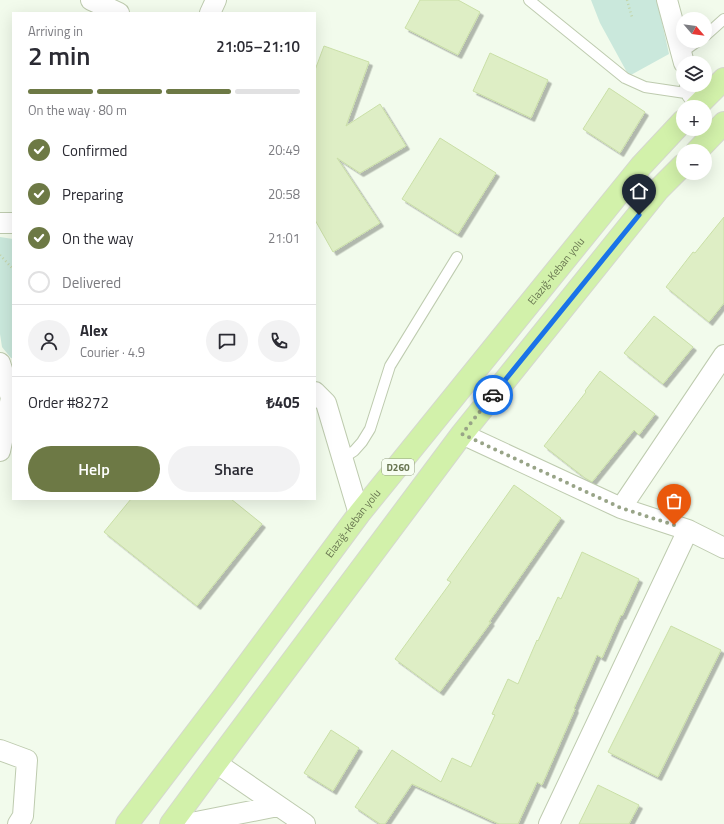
<!DOCTYPE html>
<html lang="en">
<head>
<meta charset="utf-8">
<style>
  body { margin:0; font-family:"Titillium Web",sans-serif; background:#f2f2f3; color:#2b2b33; height:100vh; display:flex; flex-direction:column; font-size:15px; white-space:nowrap }
  * { box-sizing:border-box; margin:0 }
  p { font-size:13px; color:#7c7c81 }
  .icon { flex:none; width:22px; height:22px; fill:none; stroke:currentColor; stroke-width:2; stroke-linecap:round; stroke-linejoin:round }
  .map { position:relative; flex:1; overflow:hidden }
  .panel { position:absolute; left:12px; top:12px; width:304px; height:488px; display:flex; flex-direction:column; background:#fff; border-radius:0px; box-shadow:0 4px 16px #0002 }
  .panel>* { flex:none }
  .needle { width:26px; rotate:118deg }
  .buttons { position:absolute; left:676px; top:12px; display:grid; gap:8px }
  .buttons a { display:grid; place-items:center; width:36px; height:36px; border-radius:50%; background:#fff; box-shadow:0 4px 16px #0002; font-size:20px }
  .pin { position:absolute; display:grid; place-items:center; width:34px; height:34px; color:#fff; margin:-41px -17px; border-radius:50% 50% 50% 0; rotate:-45deg; box-shadow:0 0 4px #0007 }
  .pin .icon { rotate:45deg }
  .courier { position:absolute; display:grid; place-items:center; width:40px; height:40px; margin:-20px; border:3px solid #1a73e8; border-radius:50%; background:#fff; color:#222; box-shadow:0 1px 5px #0007 }
  .summary em { font-style:normal; font-weight:600 }
  .summary div { display:flex; flex-direction:column-reverse }
  .summary { display:flex; align-items:center; justify-content:space-between; height:68px; padding:0 16px }
  h1 { font-size:26px; font-weight:600; line-height:30px }
  .bar { display:grid; grid-template-columns:repeat(4,1fr); gap:6px 4px; align-content:center; height:48px; padding:0 16px }
  .bar i { height:5px; border-radius:3px; background:#e1e1e2 }
  .bar .current { background:#6d7945 }
  .bar p { grid-column:span 4 }
  .line { display:flex; align-items:center; gap:10px; padding:0 16px; border-top:1px solid #e1e1e2 }
  .line div { flex:1 }
  .round { display:grid; place-items:center; flex:none; width:42px; height:42px; border-radius:21px; background:#f2f2f3 }
  ol { padding:0 16px; list-style:none }
  li { display:flex; align-items:center; gap:12px; height:44px }
  li p { margin-inline-start:auto }
  li .icon { padding:4px; border-radius:50%; background:#6d7945; color:#fff; stroke-width:4 }
  li:last-child { color:#7c7c81 }
  li i { width:22px; height:22px; border:2px solid #e1e1e2; border-radius:50% }
  .action { display:flex; gap:8px; margin-top:auto; padding:8px 16px }
  .action a { flex:1; height:46px; border-radius:24px; background:#6d7945; color:#fff; font-size:16px; font-weight:600; line-height:46px; text-align:center }
  .action a+a { background:#f2f2f3; color:#2b2b33 }
  .map>svg:first-child { display:block }
  .green { fill:#cae8dc }
  .building { fill:#deeec5; stroke:#cadfa7; filter:url(#shadow) }
  .lines { fill:none; stroke-linecap:round; stroke-linejoin:round }
  .service-casing { stroke:#becbaf; stroke-width:12 }
  .minor-casing { stroke:#becbaf; stroke-width:22 }
  .trunk-casing { stroke:#d5d8ce; stroke-width:24 }
  .path { stroke:#c3d4a8; stroke-width:2.5; stroke-dasharray:1 3; stroke-linecap:butt }
  .service { stroke:#fff; stroke-width:10 }
  .minor { stroke:#fff; stroke-width:20 }
  .trunk { stroke:#d2f1aa; stroke-width:22 }
  .done { stroke:#98a487; stroke-width:4; stroke-dasharray:0 7.2 }
  .route { stroke:#1a73e8; stroke-width:5 }
  .labels { text-anchor:middle; stroke-width:3; stroke-linejoin:round; paint-order:stroke }
  .shield { fill:#f7fef2; stroke:#939e81; stroke-width:1 }
  .shield-label { font-size:10px; font-weight:bold; fill:#687550 }
  .street-label { font-size:11px; fill:#687550; stroke:#f7fef2 }
</style>
</head>
<body>
<div class="map">
<svg width="724" height="824" viewBox="0 0 724 824">
  <defs>
    <filter id="shadow"><feDropShadow dx="3.5" dy="3.5" stdDeviation="0" flood-color="#0004"/></filter>
  </defs>
  <rect width="100%" height="100%" fill="#f2fbec"/>
  <path class="green" d="M591 0H657L669 54 629 76 600 23Z
    M0 237 13 239V358H11L2 347 0 334Z"/>
  <path class="building" d="M420 0H458L480 12 458 55 405 28Z
    M324 46 369 62 346 126 380 104 406 146 360 173 337 158 380 223 333 252 315 220V70Z
    M490 53 548 80 531 118 473 91Z
    M609 88 645 112 620 153 583 129Z
    M440 138 496 173 458 234 402 199Z
    M724 217V303L709 322 666 287 693 252 695 253Z
    M654 316 693 347 663 384 624 353Z
    M600 371 655 414 639 435 634 430 592 482 585 478 544 446 586 392 585 391Z
    M514 485 561 518 489 622H491L440 692 395 659 451 582 447 580Z
    M131 499H231L262 524 197 606 104 532Z
    M582 552 639 579 622 616 621 615 602 658 597 655 574 708 575 709 542 785 537 782 518 824H499L412 784 385 824H380L355 807 392 750 441 782 452 758 471 767 495 715 492 714 508 679 518 684 537 640 538 641 558 597 561 599Z
    M671 626 721 650 658 777 608 752Z
    M331 730 359 748 333 791 304 773Z
    M598 785 639 805 629 824H579Z"/>
  <g class="lines">
    <g class="service-casing">
      <path id="service" d="M529 0 625 78 645 87 692 94
        M705 36 724 19
        M681 53 698 41
        M343 458 354 451 362 442 370 429 390 366 457 257"/>
    </g>
    <g class="minor-casing">
      <path id="minor" d="M91 0 119 13
        M667 0 684 63
        M210 13 216 0
        M690 85 692 94 700 103
        M0 223H13
        M0 363 11 398 0 451
        M315 392 326 403 359 514
        M462 434 621 508 688 530 724 548
        M621 508 724 355
        M0 750 27 760 23 816 18 824
        M216 763 305 824
        M186 824 278 806
        M549 824 688 530"/>
    </g>
    <g class="trunk-casing">
      <g id="trunk">
        <path d="M696 107 724 79"/>
        <path d="M697 151 724 123"/>
        <path id="s1" d="M127 824 225 695 359 514 641 166 683 121"/>
        <path d="M171 824 216 763 462 434 658 190 683 165"/>
      </g>
    </g>
    <path class="path" d="M627 0 632 17
      M0 255 13 269"/>
    <use href="#service" class="service"/>
    <use href="#minor" class="minor"/>
    <use href="#trunk" class="trunk"/>
  </g>
  <g class="lines">
    <path class="done" d="M493 395 462 434 621 508 674 525"/>
    <path class="route" d="M493 395 639 215"/>
  </g>
  <g class="labels">
    <rect class="shield" x="382" y="459" width="32" height="16" rx="3"/>
    <g class="shield-label">
      <text x="398" y="471">D260</text>
    </g>
    <g class="street-label">
      <text dy="4" stroke="none"><textPath href="#s1" startOffset="700">Elazığ-Keban yolu</textPath></text>
      <text dy="4" stroke="none"><textPath href="#s1" startOffset="376">Elazığ-Keban yolu</textPath></text>
    </g>
  </g>
</svg>
<div class="buttons">
<a><svg class="needle" viewBox="-14 -14 28 28"><path d="M0-13l5 13h-10z" fill="#e53935"/><path d="M0 13l5-13h-10z" fill="#7c7c81"/></svg></a>
<a><svg class="icon" aria-label="layers" viewBox="0 0 24 24"><path d="M12 4l9 5-9 5-9-5zM3 14l9 5 9-5"/></svg></a>
<a>+</a>
<a>−</a>
</div>
<div class="pin" style="left:674px;top:525px;background:#ea580c"><svg class="icon" aria-label="bag" viewBox="0 0 24 24"><path d="M5 8h14l-1 12H6zM9 8a3 3 0 0 1 6 0"/></svg></div>
<div class="pin" style="left:639px;top:215px;background:#1f2937"><svg class="icon" aria-label="home" viewBox="0 0 24 24"><path d="M3 11l9-7 9 7M6 9v11h12V9"/></svg></div>
<div class="courier" style="left:493px;top:395px"><svg class="icon" aria-label="car" viewBox="0 0 24 24"><path d="M5 17H2v-5l4-1 3-4h7l3 4 3 1v5h-3M9 17h6M6 11h13"/><circle cx="7" cy="17" r="2"/><circle cx="17" cy="17" r="2"/></svg></div>
<section class="panel">
<div class="summary"><div><h1>2 min</h1><p>Arriving in</p></div><em>21:05–21:10</em></div>
<div class="bar"><i class="current"></i><i class="current"></i><i class="current"></i><i></i><p>On the way · 80 m</p></div>
<ol>
<li><svg class="icon" aria-label="check" viewBox="0 0 24 24"><path d="M5 12l5 5 9-10"/></svg>Confirmed<p>20:49</p></li>
<li><svg class="icon" aria-label="check" viewBox="0 0 24 24"><path d="M5 12l5 5 9-10"/></svg>Preparing<p>20:58</p></li>
<li><svg class="icon" aria-label="check" viewBox="0 0 24 24"><path d="M5 12l5 5 9-10"/></svg>On the way<p>21:01</p></li>
<li><i></i>Delivered</li>
</ol>
<div class="line" style="height:72px"><a class="round"><svg class="icon" aria-label="person" viewBox="0 0 24 24"><circle cx="12" cy="8" r="4"/><path d="M4 21q1-7 8-7t8 7"/></svg></a><div><b>Alex</b><p>Courier · 4.9</p></div><a class="round"><svg class="icon" aria-label="chat" viewBox="0 0 24 24"><path d="M4 5h16v11H9l-5 4z"/></svg></a><a class="round"><svg class="icon" aria-label="phone" viewBox="0 0 24 24"><path d="M5 4h4l2 5-3 2q2 4 5 5l2-3 5 2v4C11 20 4 13 5 4z"/></svg></a></div>
<div class="line" style="height:52px"><div>Order #8272</div><b>₺405</b></div>
<div class="action"><a>Help</a><a>Share</a></div>
</section>
</div>
</body>
</html>
